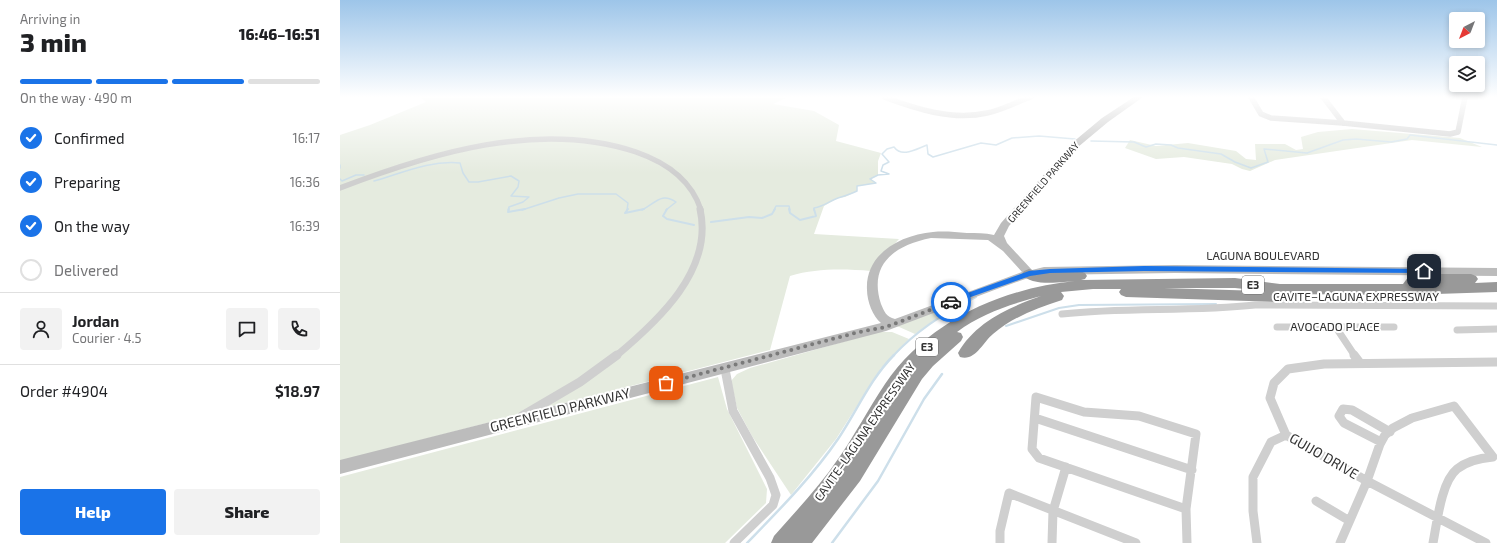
<!DOCTYPE html>
<html lang="en">
<head>
<meta charset="utf-8">
<style>
  body { margin:0; font-family:"Exo 2",sans-serif; background:#f2f2f2; color:#202124; height:100vh; display:flex; flex-direction:column; font-size:15px; white-space:nowrap }
  * { box-sizing:border-box; margin:0 }
  p { font-size:13px; color:#757577 }
  .icon { flex:none; width:22px; height:22px; fill:none; stroke:currentColor; stroke-width:2; stroke-linecap:round; stroke-linejoin:round }
  .map { position:relative; flex:1; overflow:hidden }
  .details { display:flex; flex-direction:column; background:#fff; width:340px }
  .details>* { flex:none }
  .needle { width:26px; rotate:222deg }
  .controls { position:absolute; left:1109px; top:12px; display:grid; gap:8px }
  .controls a { display:grid; place-items:center; width:36px; height:36px; border-radius:4px; background:#fff; box-shadow:0 2px 6px #0003; font-size:20px }
  .pin { position:absolute; display:grid; place-items:center; width:34px; height:34px; color:#fff; margin:-17px; border-radius:8px; box-shadow:0 2px 6px #0006 }
  .courier { position:absolute; display:grid; place-items:center; width:40px; height:40px; margin:-20px; border:3px solid #1a73e8; border-radius:50%; background:#fff; color:#222; box-shadow:0 1px 5px #0007 }
  .overview em { font-style:normal; font-weight:800 }
  .overview div { display:flex; flex-direction:column-reverse }
  .overview { display:flex; align-items:center; justify-content:space-between; height:68px; padding:0 20px }
  h1 { font-size:26px; font-weight:800; line-height:30px }
  .bar { display:grid; grid-template-columns:repeat(4,1fr); gap:6px 4px; align-content:center; height:48px; padding:0 20px }
  .bar i { height:5px; border-radius:3px; background:#e0e0e0 }
  .bar .selected { background:#1a73e8 }
  .bar p { grid-column:span 4 }
  .line { display:flex; align-items:center; gap:10px; padding:0 20px; border-top:1px solid #e0e0e0 }
  .line div { flex:1 }
  .round { display:grid; place-items:center; flex:none; width:42px; height:42px; border-radius:4px; background:#f2f2f2 }
  ol { padding:0 20px; list-style:none }
  li { display:flex; align-items:center; gap:12px; height:44px }
  li p { margin-inline-start:auto }
  li .icon { padding:4px; border-radius:50%; background:#1a73e8; color:#fff; stroke-width:4 }
  li:last-child { color:#757577 }
  li i { width:22px; height:22px; border:2px solid #e0e0e0; border-radius:50% }
  .action { display:flex; gap:8px; margin-top:auto; padding:8px 20px }
  .action a { flex:1; height:46px; border-radius:4px; background:#1a73e8; color:#fff; font-size:16px; font-weight:800; line-height:46px; text-align:center }
  .action a+a { background:#f2f2f2; color:#202124 }
  main { display:flex; flex:1; min-height:0 }
  .map>svg:first-child { display:block }
  .green { fill:#e5ebdf }
  .lines { fill:none; stroke-linecap:round; stroke-linejoin:round }
  .stream-far2 { stroke:#cddfea; stroke-width:1.5 }
  .stream-far1 { stroke:#cddfea; stroke-width:2 }
  .stream { stroke:#cddfea; stroke-width:2.5 }
  .minor-far2 { stroke:#cfcfcf; stroke-width:5.5 }
  .minor-far1 { stroke:#cfcfcf; stroke-width:7 }
  .minor { stroke:#cfcfcf; stroke-width:9 }
  .secondary { fill:#bcbcbc; fill-rule:evenodd }
  .motorway { fill:#999; fill-rule:evenodd }
  .route { fill:#1a73e8 }
  .done { stroke:#7a7a7a; stroke-width:4; stroke-dasharray:0 7.2 }
  .labels { text-anchor:middle; stroke-width:4; stroke-linejoin:round; paint-order:stroke }
  .far-street-label { font-size:10px; fill:#323232; stroke:#fff }
  .shield { fill:#fff; stroke:#707070; stroke-width:1 }
  .shield-label { font-size:11px; font-weight:bold; fill:#323232 }
  .street-label { font-size:12px; fill:#323232; stroke:#fff }
  .near-street-label { font-size:14px; fill:#323232; stroke:#fff }
</style>
</head>
<body>
<main>
<section class="details">
<div class="overview"><div><h1>3 min</h1><p>Arriving in</p></div><em>16:46–16:51</em></div>
<div class="bar"><i class="selected"></i><i class="selected"></i><i class="selected"></i><i></i><p>On the way · 490 m</p></div>
<ol>
<li><svg class="icon" aria-label="check" viewBox="0 0 24 24"><path d="M5 12l5 5 9-10"/></svg>Confirmed<p>16:17</p></li>
<li><svg class="icon" aria-label="check" viewBox="0 0 24 24"><path d="M5 12l5 5 9-10"/></svg>Preparing<p>16:36</p></li>
<li><svg class="icon" aria-label="check" viewBox="0 0 24 24"><path d="M5 12l5 5 9-10"/></svg>On the way<p>16:39</p></li>
<li><i></i>Delivered</li>
</ol>
<div class="line" style="height:72px"><a class="round"><svg class="icon" aria-label="person" viewBox="0 0 24 24"><circle cx="12" cy="8" r="4"/><path d="M4 21q1-7 8-7t8 7"/></svg></a><div><b>Jordan</b><p>Courier · 4.5</p></div><a class="round"><svg class="icon" aria-label="chat" viewBox="0 0 24 24"><path d="M4 5h16v11H9l-5 4z"/></svg></a><a class="round"><svg class="icon" aria-label="phone" viewBox="0 0 24 24"><path d="M5 4h4l2 5-3 2q2 4 5 5l2-3 5 2v4C11 20 4 13 5 4z"/></svg></a></div>
<div class="line" style="height:52px"><div>Order #4904</div><b>$18.97</b></div>
<div class="action"><a>Help</a><a>Share</a></div>
</section>
<div class="map">
<svg width="1157" height="543" viewBox="0 0 1157 543">
  <rect width="100%" height="100%" fill="#fff"/>
  <path class="green" d="M80 97H448L433 104 474 111 499 125 496 141 541 153 538 161V175L531 179 536 183 517 186V191L505 197 498 198 484 206 474 234 559 239 531 271C504 269 477 268 450 276L430 350 0 461V135L30 125 86 102Z
    M1012 129 1120 138 1142 147 1072 140 935 160 910 171 902 169 892 164 844 157 816 159 785 148 790 140 816 146 848 143 896 151 906 159 916 160 915 144H945L956 150 963 149 961 137 978 132Z
    M632 298 610 310 575 334 557 326Z
    M538 332H552L569 339 541 368 496 439 451 495 412 436 397 408 391 381 397 374 410 368Z
    M378 377 387 409 427 489 426 503 385 543H0V477Z"/>
  <g class="lines">
    <path class="stream-far2" d="M751 141 794 142 806 147 816 144 831 145 838 148 881 154 895 162 911 168 928 162 924 149 967 153 1003 140 1016 139 1051 142 1067 139 1070 135 1157 145
      M0 165V168
      M0 179 2 181 16 175H24
      M34 181C62 173 90 160 120 163L123 173 129 182H138L171 176 179 181 178 187 171 196 189 197 183 202 169 207 168 210
      M182 210 219 198 238 194H276L288 203 287 210
      M302 210C316 203 321 192 336 202L326 210
      M434 210 436 206H449L450 210
      M474 210V208C485 206 489 201 498 198 505 196 511 194 517 191V186L536 183 530 179 538 175 549 174 541 171 543 165 549 162 542 154 547 149 554 147C562 158 576 149 587 145L588 154 593 157 641 143 656 145 672 138 699 136 735 139"/>
    <path class="stream-far1" d="M169 209 168 212 185 209
      M288 209 285 213 304 209
      M327 209 323 216 327 219 354 225
      M449 209 450 213 460 220 476 216 474 209
      M371 222 409 217 422 218 432 214 435 209
      M666 326 719 308 739 305 876 304
      M553 356C577 330 605 312 636 297"/>
    <path class="stream" d="M407 543C439 510 472 477 498 439 517 411 530 379 554 355
      M492 543 538 481 584 399 602 374"/>
    <path class="minor-far2" d="M544 97C576 109 613 121 647 113 662 110 676 102 691 97
      M911 97 921 114 931 118 1003 123 1110 134 1118 132 1125 97
      M983 97 1003 123
      M0 188C91 153 199 120 296 152 325 162 351 179 361 210"/>
    <path class="minor-far1" d="M722 314C786 307 851 312 915 305L1157 306
      M995 326 1015 356
      M937 327H1054
      M1117 330 1157 329
      M276 356C318 321 374 270 360 209"/>
    <path class="minor" d="M1014 355 1020 363
      M385 369 393 411 430 478 436 495 433 505 394 543
      M696 397 744 412 799 416 856 434 846 509 699 458 692 449Z
      M182 416 240 382 277 355
      M695 418 852 470
      M1041 442 1004 423 999 416 1003 409 1012 410 1050 432
      M976 501 1008 520
      M846 509 847 543
      M660 543V531L669 493 796 543
      M712 543 713 511 726 467
      M917 543 913 511V477L931 442 946 435
      M1000 543 1027 481 1040 444 1045 435 1053 428 1072 418 1114 406 1153 457C1141 458 1127 461 1117 469 1101 482 1097 523 1093 543
      M1146 543 1027 481 946 435 930 398 934 383 948 369 984 364 1157 362"/>
    <path class="secondary" d="M794 97H803L768 122 738 147 669 226 664 236 667 243 692 270 704 267 835 265 1157 268V276L835 273 704 275 691 277 657 289 546 331 0 474V460L541 323C533 317 527 301 527 290 525 254 560 235 593 232 604 231 615 232 627 233 636 233 645 233 654 235L661 223 732 143 762 118ZM591 238 648 240 663 251 682 272 555 319C546 317 544 311 541 304 528 264 555 245 591 238Z"/>
    <path class="motorway" d="M689 269 701 273 740 271 745 273 747 276 745 279 741 280 895 278 940 284H1063L1069 276 1074 274H1131L1136 276 1138 279 1135 283 1157 282V292L1066 295 943 294 945 297 943 301 938 302 786 297 781 295 779 292 781 289H753L721 292 724 296 722 300C697 308 673 317 653 334 643 342 635 362 620 357L618 353C635 322 670 307 701 296 672 304 642 313 617 332L621 333 623 337 621 341 593 366 582 379 520 481 472 543H431L434 536C456 511 479 487 498 459 515 435 528 409 545 384 588 321 662 288 736 281 722 282 690 287 682 274L684 271ZM824 288H895L922 291Z"/>
  </g>
  <linearGradient id="sky" x2="0" y2="1"><stop stop-color="#9dc5e9"/><stop offset="0.56" stop-color="#fff"/><stop offset="1" stop-color="#fff" stop-opacity="0"/></linearGradient>
  <rect width="1157" height="173" fill="url(#sky)"/>
  <path class="route" d="M804 266 1084 269 1087 271 1084 273 804 271 710 273 690 276 611 304 607 302 608 300 689 271 710 269Z"/>
  <g class="lines">
    <path class="done" d="M326 383 519 332 546 327 611 302"/>
  </g>
  <g class="labels">
    <g class="far-street-label">
      <text transform="translate(703 182) rotate(-49)" y="4">GREENFIELD PARKWAY</text>
    </g>
    <g class="shield">
      <rect x="902" y="276" width="22" height="18" rx="3"/>
      <rect x="576" y="338" width="22" height="18" rx="3"/>
    </g>
    <g class="shield-label">
      <text x="913" y="289">E3</text>
      <text x="587" y="351">E3</text>
    </g>
    <g class="street-label">
      <text x="923" y="260">LAGUNA BOULEVARD</text>
      <text x="1016" y="301">CAVITE–LAGUNA EXPRESSWAY</text>
      <text x="995" y="331">AVOCADO PLACE</text>
      <text transform="translate(525 432) rotate(-55)" y="4">CAVITE–LAGUNA EXPRESSWAY</text>
    </g>
    <g class="near-street-label">
      <text transform="translate(220 410) rotate(-14)" y="5">GREENFIELD PARKWAY</text>
      <text transform="translate(984 456) rotate(30)" y="5">GUIJO DRIVE</text>
    </g>
  </g>
</svg>
<div class="controls">
<a><svg class="needle" viewBox="-14 -14 28 28"><path d="M0-13l5 13h-10z" fill="#e53935"/><path d="M0 13l5-13h-10z" fill="#757577"/></svg></a>
<a><svg class="icon" aria-label="layers" viewBox="0 0 24 24"><path d="M12 4l9 5-9 5-9-5zM3 14l9 5 9-5"/></svg></a>
</div>
<div class="pin" style="left:326px;top:383px;background:#ea580c"><svg class="icon" aria-label="bag" viewBox="0 0 24 24"><path d="M5 8h14l-1 12H6zM9 8a3 3 0 0 1 6 0"/></svg></div>
<div class="pin" style="left:1084px;top:271px;background:#1f2937"><svg class="icon" aria-label="home" viewBox="0 0 24 24"><path d="M3 11l9-7 9 7M6 9v11h12V9"/></svg></div>
<div class="courier" style="left:611px;top:302px"><svg class="icon" aria-label="car" viewBox="0 0 24 24"><path d="M5 17H2v-5l4-1 3-4h7l3 4 3 1v5h-3M9 17h6M6 11h13"/><circle cx="7" cy="17" r="2"/><circle cx="17" cy="17" r="2"/></svg></div>
</div>
</main>
</body>
</html>
